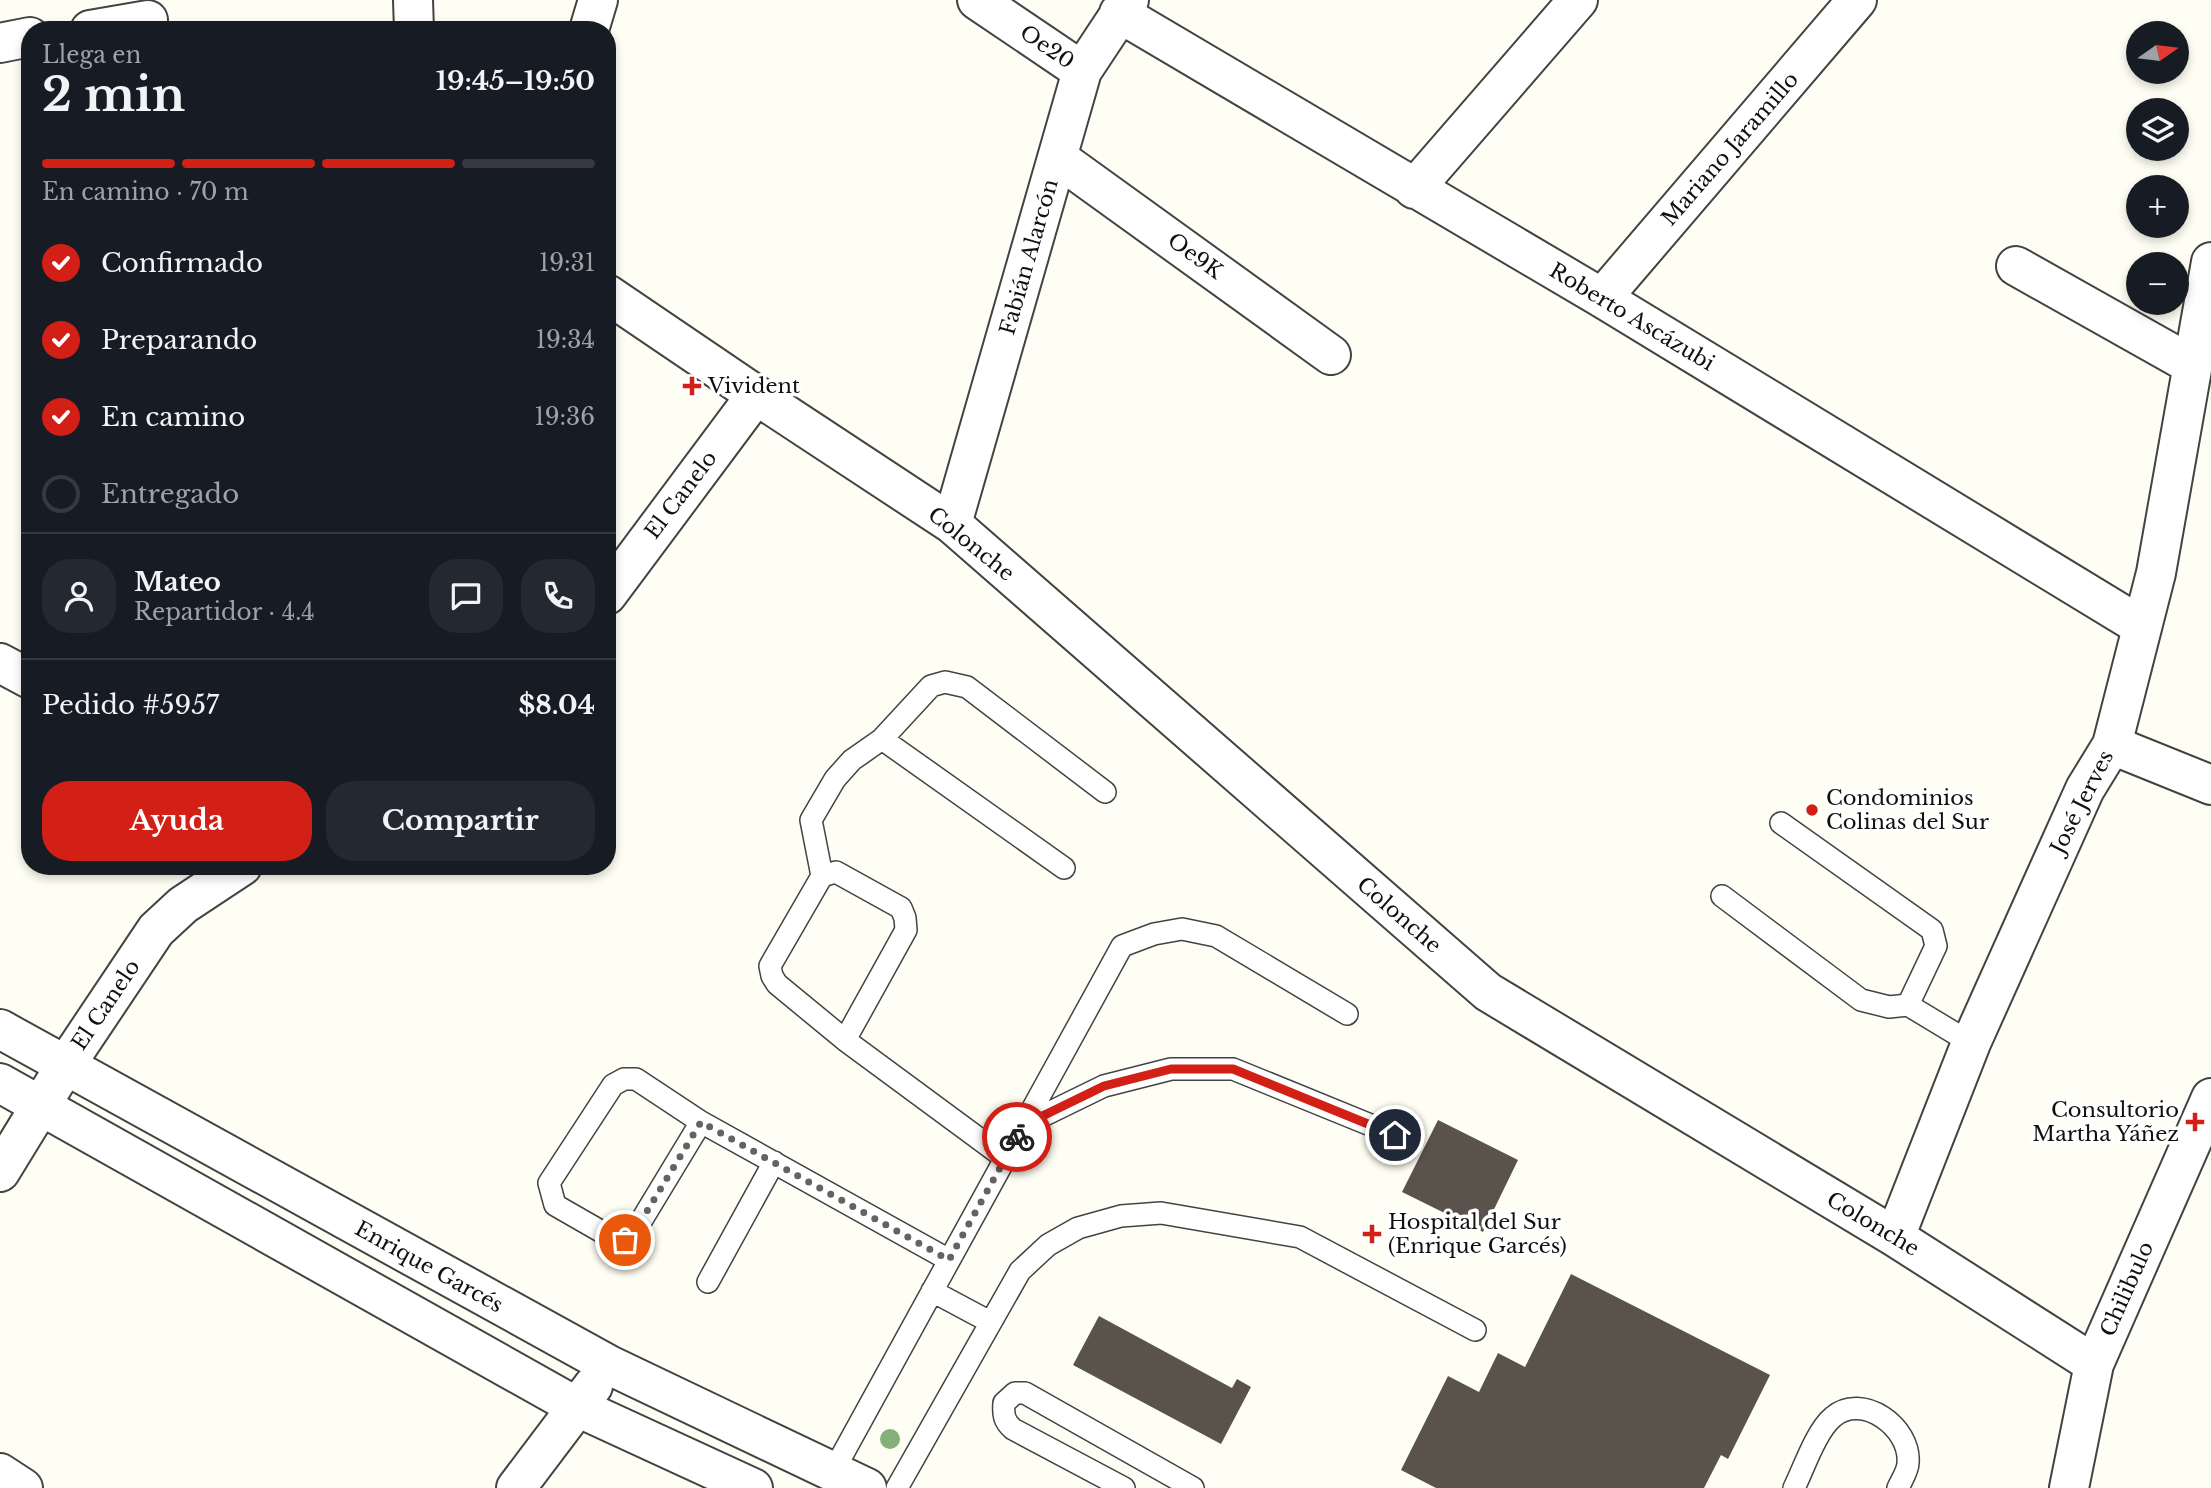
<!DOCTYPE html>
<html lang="es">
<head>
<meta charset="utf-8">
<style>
  body { margin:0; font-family:"Libre Baskerville",serif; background:#242831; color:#f1f3f6; height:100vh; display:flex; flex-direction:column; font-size:26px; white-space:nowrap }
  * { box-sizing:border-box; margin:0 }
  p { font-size:23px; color:#9ea1a6 }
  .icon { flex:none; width:38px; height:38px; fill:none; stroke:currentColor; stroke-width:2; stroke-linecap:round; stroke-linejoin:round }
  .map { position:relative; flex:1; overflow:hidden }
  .drawer { position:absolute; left:21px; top:21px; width:595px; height:854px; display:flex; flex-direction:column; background:#171b24; border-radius:28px; box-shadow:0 4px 10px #0003 }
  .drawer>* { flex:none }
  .needle { width:46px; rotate:76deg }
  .tools { position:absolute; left:2126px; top:21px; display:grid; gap:14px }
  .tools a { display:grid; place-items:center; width:63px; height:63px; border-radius:50%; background:#171b24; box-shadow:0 4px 10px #0003; font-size:35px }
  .pin { position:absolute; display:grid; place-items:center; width:60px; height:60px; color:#fff; margin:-30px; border:4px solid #fff; border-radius:50%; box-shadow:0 2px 7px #0007 }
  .courier { position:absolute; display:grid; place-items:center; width:70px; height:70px; margin:-35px; border:5px solid #d22016; border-radius:50%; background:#fff; color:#222; box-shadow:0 2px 9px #0007 }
  .summary em { font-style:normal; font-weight:700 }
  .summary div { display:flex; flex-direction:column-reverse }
  .summary { display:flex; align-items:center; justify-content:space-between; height:119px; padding:0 21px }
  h1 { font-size:46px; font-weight:700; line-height:52px }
  .bar { display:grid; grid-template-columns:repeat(4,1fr); gap:10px 7px; align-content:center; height:84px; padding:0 21px }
  .bar i { height:9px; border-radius:5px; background:#363941 }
  .bar .selected { background:#d22016 }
  .bar p { grid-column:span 4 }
  .line { display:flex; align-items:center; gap:18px; padding:0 21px; border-top:2px solid #363941 }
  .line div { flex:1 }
  .round { display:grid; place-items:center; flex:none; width:74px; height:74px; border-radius:28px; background:#242831 }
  ol { padding:0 21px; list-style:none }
  li { display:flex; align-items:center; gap:21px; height:77px }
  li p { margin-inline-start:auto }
  li .icon { padding:7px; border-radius:50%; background:#d22016; color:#fff; stroke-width:4 }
  li:last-child { color:#9ea1a6 }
  li i { width:38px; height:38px; border:4px solid #363941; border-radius:50% }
  .cta { display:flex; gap:14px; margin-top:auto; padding:14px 21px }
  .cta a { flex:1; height:80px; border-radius:28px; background:#d22016; color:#fff; font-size:28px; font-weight:700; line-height:80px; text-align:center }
  .cta a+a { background:#242831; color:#f1f3f6 }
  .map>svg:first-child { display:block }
  .building { fill:#5a534b }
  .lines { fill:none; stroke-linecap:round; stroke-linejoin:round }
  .service-casing { stroke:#434343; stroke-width:24 }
  .minor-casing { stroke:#434343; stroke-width:42 }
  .service { stroke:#fff; stroke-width:21 }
  .minor { stroke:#fff; stroke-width:38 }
  .tree { fill:#85b07a }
  .done { stroke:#646360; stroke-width:7; stroke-dasharray:0 12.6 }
  .route { stroke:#d22016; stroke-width:9 }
  .poi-dot { fill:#d22016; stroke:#fff; stroke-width:2.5 }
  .labels { text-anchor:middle; stroke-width:7; stroke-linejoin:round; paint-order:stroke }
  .street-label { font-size:21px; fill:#101010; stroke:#fff }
  .poi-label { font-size:21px; fill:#101010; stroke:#fff; text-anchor:start }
</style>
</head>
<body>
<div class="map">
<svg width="2211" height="1488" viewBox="0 0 2211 1488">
  <rect width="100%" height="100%" fill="#fffef4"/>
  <path class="building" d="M1438 1120 1518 1160 1483 1232 1402 1192Z
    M1571 1274 1770 1375 1728 1459 1721 1455 1704 1488H1436L1401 1470 1448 1376 1479 1392 1498 1353 1525 1367Z
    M1099 1316 1232 1388 1237 1379 1251 1387 1221 1444 1073 1365Z"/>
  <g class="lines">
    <g class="service-casing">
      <path id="service" d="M882 739 931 686 945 682 967 687 1105 792
        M1781 823 1932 930 1936 946 1908 1005 1971 1043
        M822 876 811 820 835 779 852 760 882 739 1064 868
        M1722 896 1861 1000 1889 1007 1908 1005
        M845 1040 906 930 905 918 901 908 836 872 822 876 770 966 772 976 777 984 845 1040 1005 1158
        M701 1122 632 1236 625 1240H616L555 1205 549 1183 613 1085 624 1079H636L701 1122 949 1260
        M1024 1125 1104 1086 1171 1069H1233L1395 1135
        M708 1282 774 1162
        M932 1291 990 1322
        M834 1470 1122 946 1154 934 1182 929 1216 936 1347 1014
        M897 1488 1020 1271 1048 1245 1078 1228 1121 1216 1161 1213 1300 1237 1475 1330
        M1124 1488 1013 1429C1004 1421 1003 1415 1004 1403L1015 1393H1025L1193 1488
        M1794 1488C1804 1468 1816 1431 1833 1417 1862 1392 1911 1427 1908 1463 1908 1471 1901 1481 1898 1488"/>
    </g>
    <g class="minor-casing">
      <path id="minor" d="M413 0 414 30
        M977 0 1082 71
        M1119 13 1602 298 2141 626
        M90 30 148 20
        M589 30 598 0
        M0 43 30 37
        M1058 158 1331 355
        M1414 189 1578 0
        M2016 266 2192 365
        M607 294 756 395 952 524 1488 992 1895 1237 2094 1364
        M1602 298 1857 0
        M952 524 1082 71 1129 0
        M607 595 756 395
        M0 663 30 679
        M2112 745 2211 785
        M0 1029 609 1365 867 1488
        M0 1083 577 1407 753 1488
        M0 1172 65 1066 156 930 183 905 242 866
        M1895 1237 1971 1043 2085 789 2112 745 2156 573 2211 262
        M0 1473 23 1488
        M516 1488 593 1386
        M2069 1488 2094 1364 2211 1098"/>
    </g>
    <use href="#service" class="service"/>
    <use href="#minor" class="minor"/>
  </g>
  <circle class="tree" cx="890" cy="1439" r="10"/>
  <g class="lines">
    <path class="done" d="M625 1240 632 1236 701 1122 949 1260 1017 1137"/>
    <path class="route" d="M1017 1137 1024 1125 1104 1086 1171 1069H1233L1395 1135"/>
  </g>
  <g class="poi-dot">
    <path d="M688.5 375.5h7v7h7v7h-7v7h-7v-7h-7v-7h7z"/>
    <circle cx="1812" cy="810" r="7"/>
    <path d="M2191.5 1111.5h7v7h7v7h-7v7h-7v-7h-7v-7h7z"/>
    <path d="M1368.5 1223.5h7v7h7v7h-7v7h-7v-7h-7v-7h7z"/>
  </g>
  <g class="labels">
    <g class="street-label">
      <text transform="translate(1047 47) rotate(34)" y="7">Oe20</text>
      <text transform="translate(1730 149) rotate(-49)" y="7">Mariano Jaramillo</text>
      <text transform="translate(1195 256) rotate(36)" y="7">Oe9K</text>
      <text transform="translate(1029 257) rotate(-74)" y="7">Fabián Alarcón</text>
      <text transform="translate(1632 317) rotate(31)" y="7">Roberto Ascázubi</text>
      <text transform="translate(681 495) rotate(-53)" y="7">El Canelo</text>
      <text transform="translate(971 544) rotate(39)" y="7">Colonche</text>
      <text transform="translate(2082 802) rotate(-63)" y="7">José Jerves</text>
      <text transform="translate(1399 915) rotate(41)" y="7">Colonche</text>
      <text transform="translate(106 1005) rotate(-56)" y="7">El Canelo</text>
      <text transform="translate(1873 1224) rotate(31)" y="7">Colonche</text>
      <text transform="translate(429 1267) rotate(29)" y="7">Enrique Garcés</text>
      <text transform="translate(2127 1289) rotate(-66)" y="7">Chilibulo</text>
    </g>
    <g class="poi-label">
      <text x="708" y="393">Vivident</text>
      <text x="1826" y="805">Condominios<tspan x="1826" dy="24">Colinas del Sur</tspan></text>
      <text x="2179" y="1117" text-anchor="end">Consultorio<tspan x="2179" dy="24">Martha Yáñez</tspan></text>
      <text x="1388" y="1229">Hospital del Sur<tspan x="1388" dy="24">(Enrique Garcés)</tspan></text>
    </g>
  </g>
</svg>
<div class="tools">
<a><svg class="needle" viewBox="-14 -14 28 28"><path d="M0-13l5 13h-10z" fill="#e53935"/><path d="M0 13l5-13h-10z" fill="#9ea1a6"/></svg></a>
<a><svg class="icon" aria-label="layers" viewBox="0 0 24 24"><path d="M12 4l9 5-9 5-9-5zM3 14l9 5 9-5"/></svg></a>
<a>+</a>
<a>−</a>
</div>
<div class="pin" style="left:625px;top:1240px;background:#ea580c"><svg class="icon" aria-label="bag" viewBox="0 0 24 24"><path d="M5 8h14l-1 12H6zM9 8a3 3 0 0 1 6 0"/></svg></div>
<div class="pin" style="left:1395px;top:1135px;background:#1f2937"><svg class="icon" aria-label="home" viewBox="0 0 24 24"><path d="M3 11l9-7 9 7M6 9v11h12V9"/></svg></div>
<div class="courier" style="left:1017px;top:1137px"><svg class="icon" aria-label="bike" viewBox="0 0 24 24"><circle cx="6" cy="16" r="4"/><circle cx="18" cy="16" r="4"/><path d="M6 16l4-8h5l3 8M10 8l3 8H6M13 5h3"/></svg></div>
<section class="drawer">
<div class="summary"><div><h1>2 min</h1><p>Llega en</p></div><em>19:45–19:50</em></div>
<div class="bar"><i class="selected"></i><i class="selected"></i><i class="selected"></i><i></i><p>En camino · 70 m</p></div>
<ol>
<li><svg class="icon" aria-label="check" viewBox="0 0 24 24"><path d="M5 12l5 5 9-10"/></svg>Confirmado<p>19:31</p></li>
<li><svg class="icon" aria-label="check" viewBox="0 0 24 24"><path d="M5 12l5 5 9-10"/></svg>Preparando<p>19:34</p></li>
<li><svg class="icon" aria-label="check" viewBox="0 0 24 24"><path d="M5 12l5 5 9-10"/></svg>En camino<p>19:36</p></li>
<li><i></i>Entregado</li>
</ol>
<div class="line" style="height:126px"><a class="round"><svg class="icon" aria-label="person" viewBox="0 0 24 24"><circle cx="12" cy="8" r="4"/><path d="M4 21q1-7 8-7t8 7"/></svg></a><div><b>Mateo</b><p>Repartidor · 4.4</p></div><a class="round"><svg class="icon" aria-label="chat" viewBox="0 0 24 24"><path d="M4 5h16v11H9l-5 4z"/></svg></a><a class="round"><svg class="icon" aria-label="phone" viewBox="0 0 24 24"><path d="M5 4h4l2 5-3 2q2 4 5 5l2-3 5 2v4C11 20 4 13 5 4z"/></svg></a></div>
<div class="line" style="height:91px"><div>Pedido #5957</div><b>$8.04</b></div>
<div class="cta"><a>Ayuda</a><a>Compartir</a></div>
</section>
</div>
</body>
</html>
